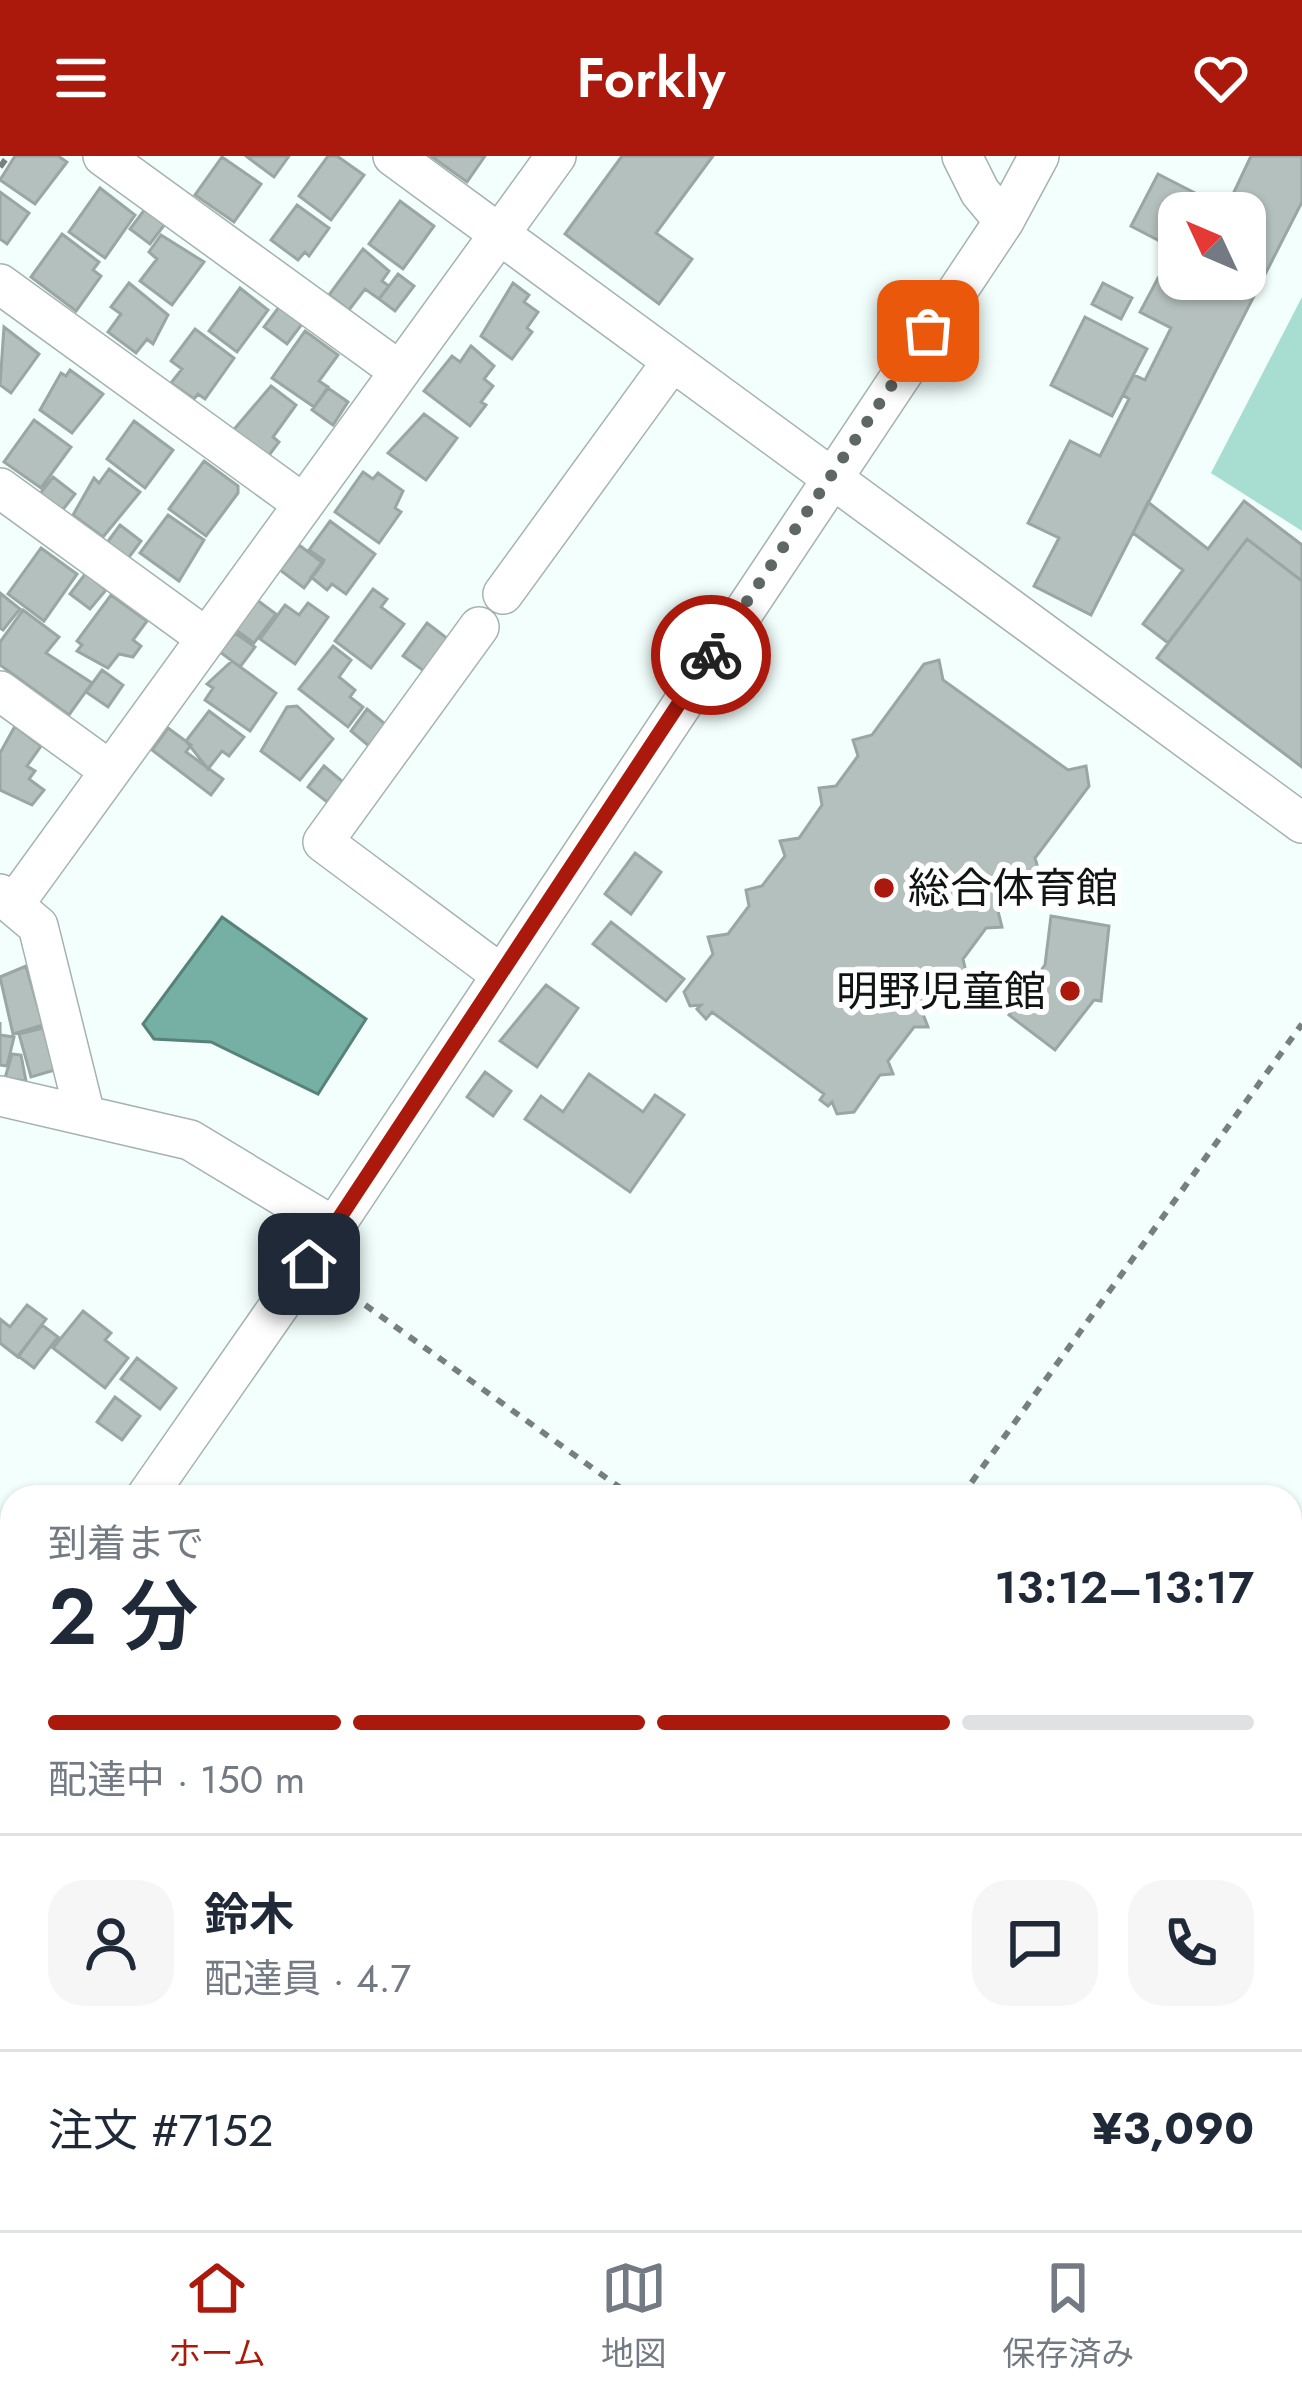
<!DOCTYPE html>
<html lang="ja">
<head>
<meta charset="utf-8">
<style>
  body { margin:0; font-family:Jost,"Noto Sans JP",sans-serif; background:#f6f6f7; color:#1f2937; height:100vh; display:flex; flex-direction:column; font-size:45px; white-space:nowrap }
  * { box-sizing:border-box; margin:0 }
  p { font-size:39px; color:#747a83 }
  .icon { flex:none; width:66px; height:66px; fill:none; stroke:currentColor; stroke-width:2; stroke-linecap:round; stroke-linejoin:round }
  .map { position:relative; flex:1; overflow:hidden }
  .details { position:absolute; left:0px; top:1329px; width:1302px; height:747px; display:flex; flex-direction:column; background:#fff; border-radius:36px 36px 0 0; box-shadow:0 3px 9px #0004 }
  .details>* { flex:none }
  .needle { width:78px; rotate:314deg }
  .tools { position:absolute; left:1158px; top:36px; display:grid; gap:24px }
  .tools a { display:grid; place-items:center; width:108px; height:108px; border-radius:24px; background:#fff; box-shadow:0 3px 9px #0004; font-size:60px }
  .pin { position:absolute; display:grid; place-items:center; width:102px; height:102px; color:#fff; margin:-51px; border-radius:24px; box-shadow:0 6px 18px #0006 }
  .courier { position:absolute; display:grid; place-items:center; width:120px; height:120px; margin:-60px; border:9px solid #aa190c; border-radius:50%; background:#fff; color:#222; box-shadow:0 3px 15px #0007 }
  .summary em { font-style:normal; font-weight:600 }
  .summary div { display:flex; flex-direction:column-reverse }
  .summary { display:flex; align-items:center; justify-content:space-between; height:204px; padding:0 48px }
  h1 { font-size:78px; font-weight:600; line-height:90px }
  .bar { display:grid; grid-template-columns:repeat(4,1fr); gap:18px 12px; align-content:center; height:144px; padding:0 48px }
  .bar i { height:15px; border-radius:9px; background:#e0e1e3 }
  .bar .selected { background:#aa190c }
  .bar p { grid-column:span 4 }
  .line { display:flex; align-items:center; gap:30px; padding:0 48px; border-top:3px solid #e0e1e3 }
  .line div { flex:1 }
  .round { display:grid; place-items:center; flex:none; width:126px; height:126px; border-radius:36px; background:#f6f6f7 }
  header { display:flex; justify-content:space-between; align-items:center; height:156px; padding:0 48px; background:#aa190c; color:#fff; font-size:54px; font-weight:600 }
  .menu { display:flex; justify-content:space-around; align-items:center; height:168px; border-top:3px solid #e0e1e3; background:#fff; font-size:33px; color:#747a83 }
  .menu a { display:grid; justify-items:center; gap:6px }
  .menu .selected { color:#aa190c }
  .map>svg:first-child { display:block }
  .green { fill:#a8ddd1 }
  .water { fill:#76b0a4; stroke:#578279; stroke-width:3 }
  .building { fill:#b4c0bd; stroke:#9aa6a3; stroke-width:3 }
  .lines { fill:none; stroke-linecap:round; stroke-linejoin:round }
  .minor-casing { stroke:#a6b2af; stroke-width:42 }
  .path { stroke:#78807e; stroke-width:6; stroke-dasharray:9 9; stroke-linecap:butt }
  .minor { stroke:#fff; stroke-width:39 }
  .done { stroke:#5f6765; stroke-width:12; stroke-dasharray:0 21.6 }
  .route { stroke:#aa190c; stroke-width:15 }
  .poi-dot { fill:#aa190c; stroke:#fff; stroke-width:4.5 }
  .labels { text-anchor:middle; stroke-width:12; stroke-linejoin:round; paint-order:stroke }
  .poi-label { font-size:42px; fill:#101514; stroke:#fff; text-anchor:start }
</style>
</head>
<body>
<header><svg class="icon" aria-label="menu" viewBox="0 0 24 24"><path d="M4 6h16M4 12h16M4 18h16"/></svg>Forkly<svg class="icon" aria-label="heart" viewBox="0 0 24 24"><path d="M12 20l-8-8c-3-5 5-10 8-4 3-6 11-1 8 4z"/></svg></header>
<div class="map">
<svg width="1302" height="2074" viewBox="0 0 1302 2074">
  <rect width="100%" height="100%" fill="#f2fffc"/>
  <path class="green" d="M1302 141V375L1211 317Z"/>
  <path class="water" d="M222 761 366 863 318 938 211 886 154 883 143 868Z"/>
  <path class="building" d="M15 0H58L67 6 35 48 0 24Z
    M246 0H289L274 21Z
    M328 0H337L364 19 331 64 299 40Z
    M431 0H485L467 26Z
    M622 0H713L656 77 692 103 659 148 565 78Z
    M1251 0H1302V46L1091 459 1034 430 1059 382 1028 367 1070 285 1100 300 1129 243 1123 239 1134 219 1145 224 1171 172 1140 156 1158 122 1183 136 1190 123H1245V57H1224Z
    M222 1 261 28 234 66 195 39Z
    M1158 18 1226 53 1179 57V95L1131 70Z
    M100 32 135 59 105 102 69 76Z
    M0 36 29 57 7 88 0 83Z
    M400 45 434 70 403 113 369 88Z
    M297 49 329 72 309 100 305 96 298 104 271 84Z
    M145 53 165 68 150 88 130 73Z
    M62 78 99 106 93 114 101 120 76 155 31 121Z
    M161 79 204 106 172 149 140 125 157 103 149 96Z
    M363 93 389 115 382 125 389 130 379 143 365 133 349 154 329 139Z
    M398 118 414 130 395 155 379 143Z
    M129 127 168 159 153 188 147 183 136 197 108 176 121 158 111 151Z
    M513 127 529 139 524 146 538 156 527 172 532 176 512 203 481 180Z
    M1103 127 1132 142 1121 163 1092 148Z
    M240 132 268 154 237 196 209 175Z
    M279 151 302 168 287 188 264 171Z
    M1085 161 1147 193 1112 260 1051 229Z
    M4 171 39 198 11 237 0 229Z
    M195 173 234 202 205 243 198 238 194 243 171 227 182 213 171 205Z
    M305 175 338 199 319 225 328 231 314 251 272 222Z
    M471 190 494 210 484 223 493 230 481 246 486 249 470 270 424 235 452 200 460 206Z
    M70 214 103 238 72 277 40 254 61 217 66 220Z
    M271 230 296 249 273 281 279 286 267 302 231 277Z
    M328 232 348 246 333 269 312 254Z
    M424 258 457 282 426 324 388 297Z
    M34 264 71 291 41 332 4 306Z
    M134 265 173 294 145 332 107 303Z
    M204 305 238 330V337L206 380 169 353Z
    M109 313 140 336 103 381 73 359 94 322 99 327Z
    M363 316 373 323 378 317 403 335 395 352 401 356 379 387 335 356Z
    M53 321 75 338 61 356 39 339Z
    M1244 345 1302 389V425L1247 383 1168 487 1143 468 1183 414 1133 377 1148 346 1208 393Z
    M168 359 204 384 179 425 140 397Z
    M330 365 375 398 346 438 332 428 327 434 311 421 324 404 309 394Z
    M120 369 141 385 127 404 106 388Z
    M1247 383 1302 425V611L1157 502Z
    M299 389 323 407 304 432 280 414Z
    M41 392 77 418 44 465 8 438Z
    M86 417 106 434 90 453 70 438Z
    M373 433 387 443 381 451 404 468 371 512 335 485Z
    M0 437 20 453 3 474 0 472Z
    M111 439 147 465 133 484 141 490 133 501 119 498 108 512 77 495 82 489 77 485Z
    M257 444 276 458 254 487 236 474Z
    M308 447 328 461 295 508 260 483 285 449 299 459Z
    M23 454 59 481 46 497 92 527 69 559 0 509V486Z
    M427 467 448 483 424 515 403 500Z
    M235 477 255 491 240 511 220 496Z
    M333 490 351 504 339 521 355 534 350 541 363 551 348 571 299 533Z
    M939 504 943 524 1068 614 1086 610 1089 630 1035 702 1040 719 1022 721 998 755 1002 771 986 772 963 803 967 820 951 821 923 858 928 871H914L888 905 893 918 880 919 854 956 837 958 832 946 828 950 820 944 824 938 712 856 706 863 697 853 701 849 690 850 684 836 713 798 708 781 728 778 749 750 746 734 762 730 785 700 780 685 799 682 822 649 819 632 836 630 858 600 853 584 872 579 924 508Z
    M232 505 276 537 250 575 205 544 213 532 207 528Z
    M102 514 123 529 108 551 86 536Z
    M297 550 333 583 300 624 261 595 287 551Z
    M367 553 385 568 369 590 351 575Z
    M209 555 244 581 229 600 222 595 208 613 186 585Z
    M15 570 41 590 27 610 35 615 29 623 44 634 32 649 0 634V597Z
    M168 572 191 589 186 596 223 623 211 639 152 594Z
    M324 610 343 626 327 646 308 631Z
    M635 697 661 716 631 758 605 738Z
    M1051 760 1109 770 1101 845 1094 844 1055 894 1009 859 1045 809Z
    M611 766 684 823 666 845 593 788Z
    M26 810 43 869 13 878 0 821Z
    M546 829 578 852 537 911 500 885Z
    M0 866V879L14 881 7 910 0 909Z
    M43 872 55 914 31 921 19 878Z
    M12 898 21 899 26 925 5 922Z
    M485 916 511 935 493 960 467 941Z
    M589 918 643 956 655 939 684 959 630 1036 525 963 541 940 563 956Z
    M27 1149 46 1163 18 1201 0 1187V1163L10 1171Z
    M83 1155 111 1177 105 1184 128 1202 105 1232 53 1192Z
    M42 1169 58 1181 34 1212 18 1200Z
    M137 1202 176 1232 160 1253 121 1223Z
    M115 1241 140 1260 122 1284 97 1266Z"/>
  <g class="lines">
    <g class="minor-casing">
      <path id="minor" d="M103 0 398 214
        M393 0 1302 667
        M962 0 980 36 1004 65
        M0 128 302 347
        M0 332 205 481
        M503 438 671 207
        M479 471 323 686 499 817
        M0 535 109 614
        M0 738 38 770 85 959
        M14 748 556 0
        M0 940 190 984 334 1071
        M146 1341 334 1071 1004 65 1039 0
        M0 1548 12 1531"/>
    </g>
    <path class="path" d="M0 11 8 0
      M336 1128 633 1341
      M961 1341 1302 868
      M1290 1629 1302 1618
      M428 2074 435 2064
      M807 2074 818 2064"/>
    <use href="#minor" class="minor"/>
  </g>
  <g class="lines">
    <path class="done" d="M711 499 928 175"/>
    <path class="route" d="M309 1108 711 499"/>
  </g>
  <g class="poi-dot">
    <circle cx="884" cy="732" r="12"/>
    <circle cx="1070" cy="835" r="12"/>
  </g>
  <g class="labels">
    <g class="poi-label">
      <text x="908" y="747">総合体育館</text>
      <text x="1046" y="850" text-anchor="end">明野児童館</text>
    </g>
  </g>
</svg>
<div class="tools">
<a><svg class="needle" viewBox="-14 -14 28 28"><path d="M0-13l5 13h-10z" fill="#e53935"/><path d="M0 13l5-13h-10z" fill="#747a83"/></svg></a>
</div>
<div class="pin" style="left:928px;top:175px;background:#ea580c"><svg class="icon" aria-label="bag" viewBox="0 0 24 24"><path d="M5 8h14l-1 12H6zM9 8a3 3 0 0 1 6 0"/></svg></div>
<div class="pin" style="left:309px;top:1108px;background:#1f2937"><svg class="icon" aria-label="home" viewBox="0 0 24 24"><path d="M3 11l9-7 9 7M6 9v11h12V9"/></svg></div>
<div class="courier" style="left:711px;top:499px"><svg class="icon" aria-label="bike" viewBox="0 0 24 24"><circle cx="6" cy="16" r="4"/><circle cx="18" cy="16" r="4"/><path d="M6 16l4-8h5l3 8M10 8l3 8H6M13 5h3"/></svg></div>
<section class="details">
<div class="summary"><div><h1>2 分</h1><p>到着まで</p></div><em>13:12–13:17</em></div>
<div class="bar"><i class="selected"></i><i class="selected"></i><i class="selected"></i><i></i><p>配達中 · 150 m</p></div>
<div class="line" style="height:216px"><a class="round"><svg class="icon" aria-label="person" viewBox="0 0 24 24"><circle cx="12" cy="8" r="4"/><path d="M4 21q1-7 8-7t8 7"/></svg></a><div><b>鈴木</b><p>配達員 · 4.7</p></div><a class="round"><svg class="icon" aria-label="chat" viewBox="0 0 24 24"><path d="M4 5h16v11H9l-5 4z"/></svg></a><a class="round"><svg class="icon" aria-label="phone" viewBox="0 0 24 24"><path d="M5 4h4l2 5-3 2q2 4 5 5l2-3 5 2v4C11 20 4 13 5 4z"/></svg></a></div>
<div class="line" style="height:156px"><div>注文 #7152</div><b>¥3,090</b></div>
</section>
</div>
<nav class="menu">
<a class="selected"><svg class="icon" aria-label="home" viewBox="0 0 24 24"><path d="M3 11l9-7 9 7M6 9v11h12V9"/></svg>ホーム</a>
<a><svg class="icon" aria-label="map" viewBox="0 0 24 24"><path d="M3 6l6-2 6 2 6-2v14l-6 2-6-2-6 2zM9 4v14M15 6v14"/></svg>地図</a>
<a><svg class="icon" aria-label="saved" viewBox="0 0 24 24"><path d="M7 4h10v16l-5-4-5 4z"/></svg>保存済み</a>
</nav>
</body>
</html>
